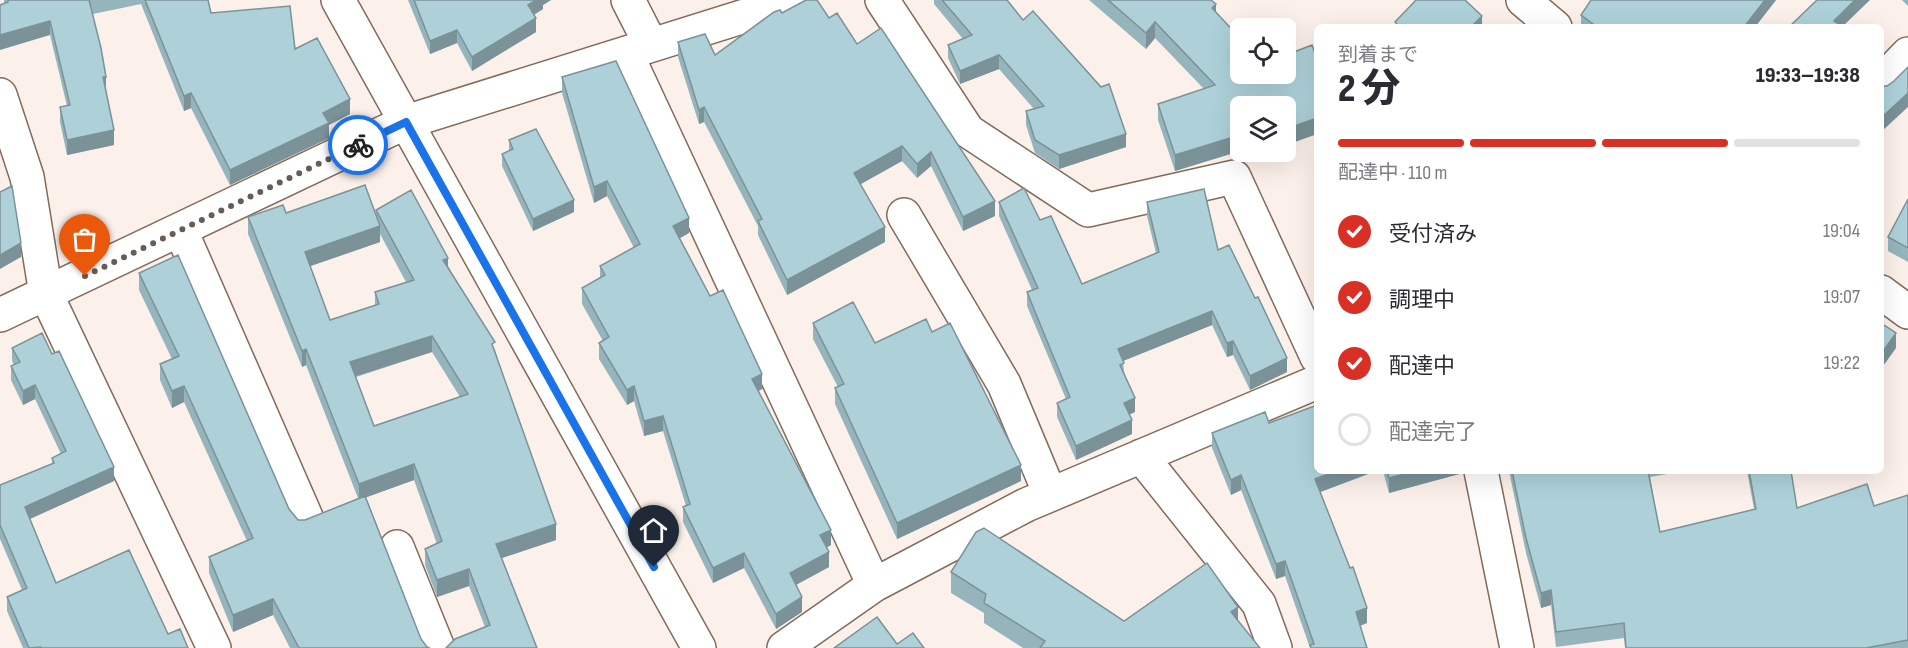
<!DOCTYPE html>
<html lang="ja">
<head>
<meta charset="utf-8">
<style>
  body { margin:0; font-family:"Sofia Sans Condensed","Noto Sans JP",sans-serif; background:#f7f7f7; color:#2b2b33; height:100vh; display:flex; flex-direction:column; font-size:22px; white-space:nowrap }
  * { box-sizing:border-box; margin:0 }
  p { font-size:20px; color:#7c7c81 }
  .icon { flex:none; width:33px; height:33px; fill:none; stroke:currentColor; stroke-width:2; stroke-linecap:round; stroke-linejoin:round }
  .map { position:relative; flex:1; overflow:hidden }
  .details { position:absolute; left:1314px; top:24px; width:570px; height:450px; display:flex; flex-direction:column; background:#fff; border-radius:9px; box-shadow:0 6px 24px #0002 }
  .details>* { flex:none }
  .controls { position:absolute; left:1230px; top:18px; display:grid; gap:12px }
  .controls a { display:grid; place-items:center; width:66px; height:66px; border-radius:9px; background:#fff; box-shadow:0 6px 24px #0002; font-size:30px }
  .pin { position:absolute; display:grid; place-items:center; width:51px; height:51px; color:#fff; margin:-62px -26px; border-radius:50% 50% 50% 0; rotate:-45deg; box-shadow:0 0 6px #0007 }
  .pin .icon { rotate:45deg }
  .courier { position:absolute; display:grid; place-items:center; width:60px; height:60px; margin:-30px; border:4px solid #1a73e8; border-radius:50%; background:#fff; color:#222; box-shadow:0 2px 8px #0007 }
  .head em { font-style:normal; font-weight:800 }
  .head div { display:flex; flex-direction:column-reverse }
  .head { display:flex; align-items:center; justify-content:space-between; height:102px; padding:0 24px }
  h1 { font-size:39px; font-weight:800; line-height:45px }
  .bar { display:grid; grid-template-columns:repeat(4,1fr); gap:9px 6px; align-content:center; height:72px; padding:0 24px }
  .bar i { height:8px; border-radius:4px; background:#e1e1e2 }
  .bar .selected { background:#d93025 }
  .bar p { grid-column:span 4 }
  ol { padding:0 24px; list-style:none }
  li { display:flex; align-items:center; gap:18px; height:66px }
  li p { margin-inline-start:auto }
  li .icon { padding:6px; border-radius:50%; background:#d93025; color:#fff; stroke-width:4 }
  li:last-child { color:#7c7c81 }
  li i { width:33px; height:33px; border:3px solid #e1e1e2; border-radius:50% }
  .map>svg:first-child { display:block }
  .lines { fill:none; stroke-linecap:round; stroke-linejoin:round }
  .minor-casing { stroke:#826b5b; stroke-width:36 }
  .minor { stroke:#fff; stroke-width:33 }
  .wall { fill:#96b4bb; fill-rule:evenodd }
  .shaded-wall { fill:#7a9298 }
  .building { fill:#aed1d9; stroke:#7a9298; stroke-width:1.5; fill-rule:evenodd }
  .done { stroke:#665d56; stroke-width:6; stroke-dasharray:0 10.8 }
  .route { stroke:#1a73e8; stroke-width:8 }
</style>
</head>
<body>
<div class="map">
<svg width="1908" height="648" viewBox="0 0 1908 648">
  <rect width="100%" height="100%" fill="#fcf1ea"/>
  <g class="lines">
    <g class="minor-casing">
      <path id="minor" d="M338 0 699 648
        M628 0 651 45
        M882 0 968 131 1088 210 1234 177 1317 357
        M1523 0 1555 27
        M626 53 874 585
        M1881 82 1908 54
        M0 95 27 177 46 294 214 648
        M904 215 1004 384 1050 494
        M181 231 306 517
        M1881 292 1908 312
        M0 315 406 122 796 0
        M1141 456 1259 604 1275 648
        M1481 471 1517 648
        M397 547 438 648
        M784 648 874 585 1026 505 1317 382"/>
    </g>
    <use href="#minor" class="minor"/>
  </g>
  <path class="wall" d="M4 0H208L211 13 295 49 350 114 329 125V138L230 185 191 108 184 111 141 4 93 14 114 145 67 155 60 122V107L67 106 50 35 4 3Z
    M408 0H551L543 5V9L534 15 536 32 472 71 457 43 430 54Z
    M934 0H1007L1126 147 1059 169 1035 153 1026 125V111L1034 109 999 69 960 84 948 58V45L963 39 934 4Z
    M1089 0H1211L1216 13 1317 134 1286 145V106H1240V151L1175 171 1158 120V104L1204 89 1155 38 1146 49Z
    M1591 0H1776L1755 27H1581V15Z
    M1902 0H1908V6Z
    M782 13 829 18 857 44 995 216 963 231 931 166 917 178 902 161 860 184 885 242 787 295 758 235V226L704 122 699 124 678 57V42L715 55Z
    M562 77 689 233 680 238 710 296 762 389 758 391 831 545 827 547 829 567 796 585 802 612 776 629 744 568 713 583 683 522V507L686 506 663 431 644 436 634 401 627 405 599 359V343L603 341 582 304V288L600 278V266L634 248 607 196 594 203 562 93Z
    M509 140 574 212 533 231 502 166V154L509 151Z
    M1908 199V262L1888 251V237Z
    M999 202 1040 220 1082 284 1156 253 1147 216V202L1218 250 1287 372 1250 390 1233 355 1227 357 1212 325 1123 361 1124 372 1135 412 1130 414 1132 434 1076 460 1057 417V403L1066 399 1027 306V292L1032 290 999 216Z
    M376 210 448 266 495 350 556 540 502 558 537 648 485 627 469 586 437 597 425 565V549L437 544 414 480 366 497 421 639 427 647 430 648H290L273 615 233 632 209 573V557L247 541 184 402 172 408 160 380V364L172 359 139 290V273L289 509 298 520H305L358 498 306 365 302 367 248 234V217L286 213 376 214ZM380 234 406 282 375 292V305L330 320 310 266 380 242ZM432 352 460 397 374 426 356 377Z
    M813 323 875 343 932 332 1021 481 897 539 835 404V388L838 387 813 339Z
    M12 348 114 481 30 519 56 583 168 634 188 648H23L7 611V597L22 590 0 539V485L52 464V458L61 454 35 399 23 405 11 380V366L14 365 12 361Z
    M1269 423 1317 471H1376L1320 492 1367 623 1360 626 1367 648H1310L1285 576 1276 579 1241 490 1231 495 1212 448V433Z
    M1383 471H1463V473L1389 493Z
    M1509 471H1684L1650 477 1660 532 1754 509 1747 471H1791L1797 508 1874 506 1908 495V648H1625L1624 638 1556 647 1551 605 1541 608 1526 553Z
    M951 572 1124 621H1238L1260 648H1023L984 623V613L951 593Z"/>
  <path class="shaded-wall" d="M536 0H551L543 5V9L528 18V5Z
    M1765 0H1776L1755 27H1744Z
    M1855 0H1870L1842 27 1834 21Z
    M1216 4V20L1212 8Z
    M1482 16V27H1471Z
    M536 18V32L472 71V57Z
    M50 21V35L0 50V35Z
    M1155 22V38L1146 49V33Z
    M457 30V43L430 54V41Z
    M999 55V69L960 84V71Z
    M103 77H106V91Z
    M191 93V108L184 111V96Z
    M1908 93V107L1881 132V118Z
    M350 99V114L329 125V138L230 185V170L323 113Z
    M704 107V122L699 124V110Z
    M1317 118V134L1286 145V129Z
    M114 130V145L67 155V140Z
    M1126 134V147L1059 169V155Z
    M1240 135V151L1175 171V155Z
    M902 146V161L854 188V173Z
    M931 152V166L917 178V164Z
    M607 181V196L594 203V187Z
    M574 200V212L533 231V219Z
    M995 201V216L963 231V217Z
    M689 218V233L673 242V226Z
    M380 226V242L305 268V252Z
    M885 227V242L787 295V280Z
    M21 243V257L0 269V255Z
    M448 258V274L443 260Z
    M1212 311V325L1118 363V349Z
    M1896 333V348L1881 369V354Z
    M432 336V352L350 378V362Z
    M1233 341V355L1227 357V343Z
    M306 349V365L302 367V351Z
    M1287 358V372L1250 390V376Z
    M762 374V389L752 394V379Z
    M35 385V399L23 405V391Z
    M184 386V402L172 408V391Z
    M634 386V401L627 405V390Z
    M1135 398V412L1124 417V403Z
    M663 416V431L644 436V421Z
    M1132 420V434L1076 460V446Z
    M414 464V480L359 500V484Z
    M1021 465V481L897 539V523Z
    M114 467V481L25 521V507Z
    M1336 471H1376L1315 494V479Z
    M1416 471H1463V473L1389 493V478Z
    M1241 475V490L1231 495V480Z
    M556 524V540L496 560V544Z
    M831 530V545L820 551V535Z
    M829 552V567L790 588V573Z
    M744 553V568L713 583V568Z
    M1285 561V576L1276 579V564Z
    M469 569V586L437 597V580Z
    M1551 590V605L1541 608V593Z
    M802 597V612L776 629V614Z
    M273 599V615L233 632V615Z
    M1238 607V628L1231 612Z
    M1367 608V623L1356 627V612Z"/>
  <path class="building" d="M8 0H89L101 48 106 77H103L114 130 67 140 60 107 70 105 50 21 0 35V5L8 2Z
    M145 0H208L211 13 290 6 295 49 317 38 350 99 323 113 329 123 230 170 191 93 184 96Z
    M414 0H536L528 5 536 18 472 57 457 30 430 41Z
    M806 0H817L829 18 837 13 857 44 881 28 995 201 963 217 931 152 917 164 902 146 854 173 885 227 787 280 758 221 762 219 704 107 699 110 678 42 705 34 715 55 774 12 780 10 782 13Z
    M942 0H1007L1023 20 1033 11 1101 87 1109 84 1126 134 1059 155 1035 140 1026 111 1044 106 999 55 960 71 948 45 972 35Z
    M1108 0H1211L1216 4 1212 8 1240 38V74H1286V55L1312 45 1317 59V118L1286 129V106H1240V135L1175 155 1158 104 1215 85 1155 22 1146 33Z
    M1416 0H1465L1482 16 1471 27H1400L1395 22Z
    M1591 0H1765L1744 27H1597L1581 15Z
    M1817 0H1855L1834 21 1843 27H1789Z
    M616 61 689 218 673 226 710 296 723 290 762 374 752 379 831 530 820 535 829 552 790 573 802 597 776 614 744 553 713 568 683 507 690 504 663 416 644 421 634 386 627 390 599 343 609 337 582 288 605 275 600 266 640 244 607 181 594 187 562 77Z
    M1908 67V93L1881 118V86H1887L1894 81Z
    M536 129 574 200 533 219 502 154 513 149 509 140Z
    M365 185 380 226 305 252 330 320 379 304 375 292 414 280 376 210 411 190 448 258 443 260 495 342 492 344 556 524 496 544 537 648H446L455 639 490 625 469 569 437 580 425 549 442 541 414 464 359 484 306 349 302 351 248 217 283 205 286 213ZM432 336 468 394 374 426 350 362Z
    M12 186 21 243 0 255V192Z
    M1024 188 1040 220 1051 216 1082 284 1159 252 1147 202 1204 189 1218 250 1229 245 1255 298 1258 297 1287 358 1250 376 1233 341 1227 343 1212 311 1118 349 1124 363 1120 365 1135 398 1124 403 1132 420 1076 446 1057 403 1070 397 1027 292 1038 288 999 202Z
    M1908 199V248L1888 237Z
    M178 255 289 509 298 520H305L365 496 421 639 427 647 430 648H299L273 599 233 615 209 557 253 538 184 386 172 391 160 364 179 356 139 273Z
    M853 302 875 343 926 319 932 332 950 323 1021 465 897 523 835 388 844 384 813 323Z
    M1881 323 1896 333 1881 354Z
    M42 333 52 354 59 351 114 467 25 507 56 583 129 550 168 634 180 629 188 648H41V647L29 648 7 597 27 588 0 525V485L54 463 52 458 66 451 35 385 23 391 11 366 20 362 12 348Z
    M1317 405V471H1336L1315 479 1350 568 1353 567 1367 608 1356 612 1367 648H1311L1310 645 1314 644 1285 561 1276 564 1241 475 1231 480 1212 433 1265 412 1269 423Z
    M1387 471H1416L1389 478Z
    M1512 471H1648L1660 532 1756 509 1749 471H1791L1797 508 1867 484 1874 506 1908 495V640L1866 648H1626L1624 623 1556 632 1551 590 1541 593 1526 538Z
    M984 528 1124 621 1207 563 1238 607 1231 612 1260 648H1040L1045 641 984 603 986 594 951 572 976 532Z
    M877 617 897 644 913 633 924 648H834Z"/>
  <g class="lines">
    <path class="done" d="M85 276 358 145"/>
    <path class="route" d="M358 145 406 122 654 567"/>
  </g>
</svg>
<div class="controls">
<a><svg class="icon" aria-label="locate" viewBox="0 0 24 24"><circle cx="12" cy="12" r="6"/><path d="M12 2v4M12 18v4M2 12h4M18 12h4"/></svg></a>
<a><svg class="icon" aria-label="layers" viewBox="0 0 24 24"><path d="M12 4l9 5-9 5-9-5zM3 14l9 5 9-5"/></svg></a>
</div>
<div class="pin" style="left:85px;top:276px;background:#ea580c"><svg class="icon" aria-label="bag" viewBox="0 0 24 24"><path d="M5 8h14l-1 12H6zM9 8a3 3 0 0 1 6 0"/></svg></div>
<div class="pin" style="left:654px;top:567px;background:#1f2937"><svg class="icon" aria-label="home" viewBox="0 0 24 24"><path d="M3 11l9-7 9 7M6 9v11h12V9"/></svg></div>
<div class="courier" style="left:358px;top:145px"><svg class="icon" aria-label="bike" viewBox="0 0 24 24"><circle cx="6" cy="16" r="4"/><circle cx="18" cy="16" r="4"/><path d="M6 16l4-8h5l3 8M10 8l3 8H6M13 5h3"/></svg></div>
<section class="details">
<div class="head"><div><h1>2 分</h1><p>到着まで</p></div><em>19:33–19:38</em></div>
<div class="bar"><i class="selected"></i><i class="selected"></i><i class="selected"></i><i></i><p>配達中 · 110 m</p></div>
<ol>
<li><svg class="icon" aria-label="check" viewBox="0 0 24 24"><path d="M5 12l5 5 9-10"/></svg>受付済み<p>19:04</p></li>
<li><svg class="icon" aria-label="check" viewBox="0 0 24 24"><path d="M5 12l5 5 9-10"/></svg>調理中<p>19:07</p></li>
<li><svg class="icon" aria-label="check" viewBox="0 0 24 24"><path d="M5 12l5 5 9-10"/></svg>配達中<p>19:22</p></li>
<li><i></i>配達完了</li>
</ol>
</section>
</div>
</body>
</html>
